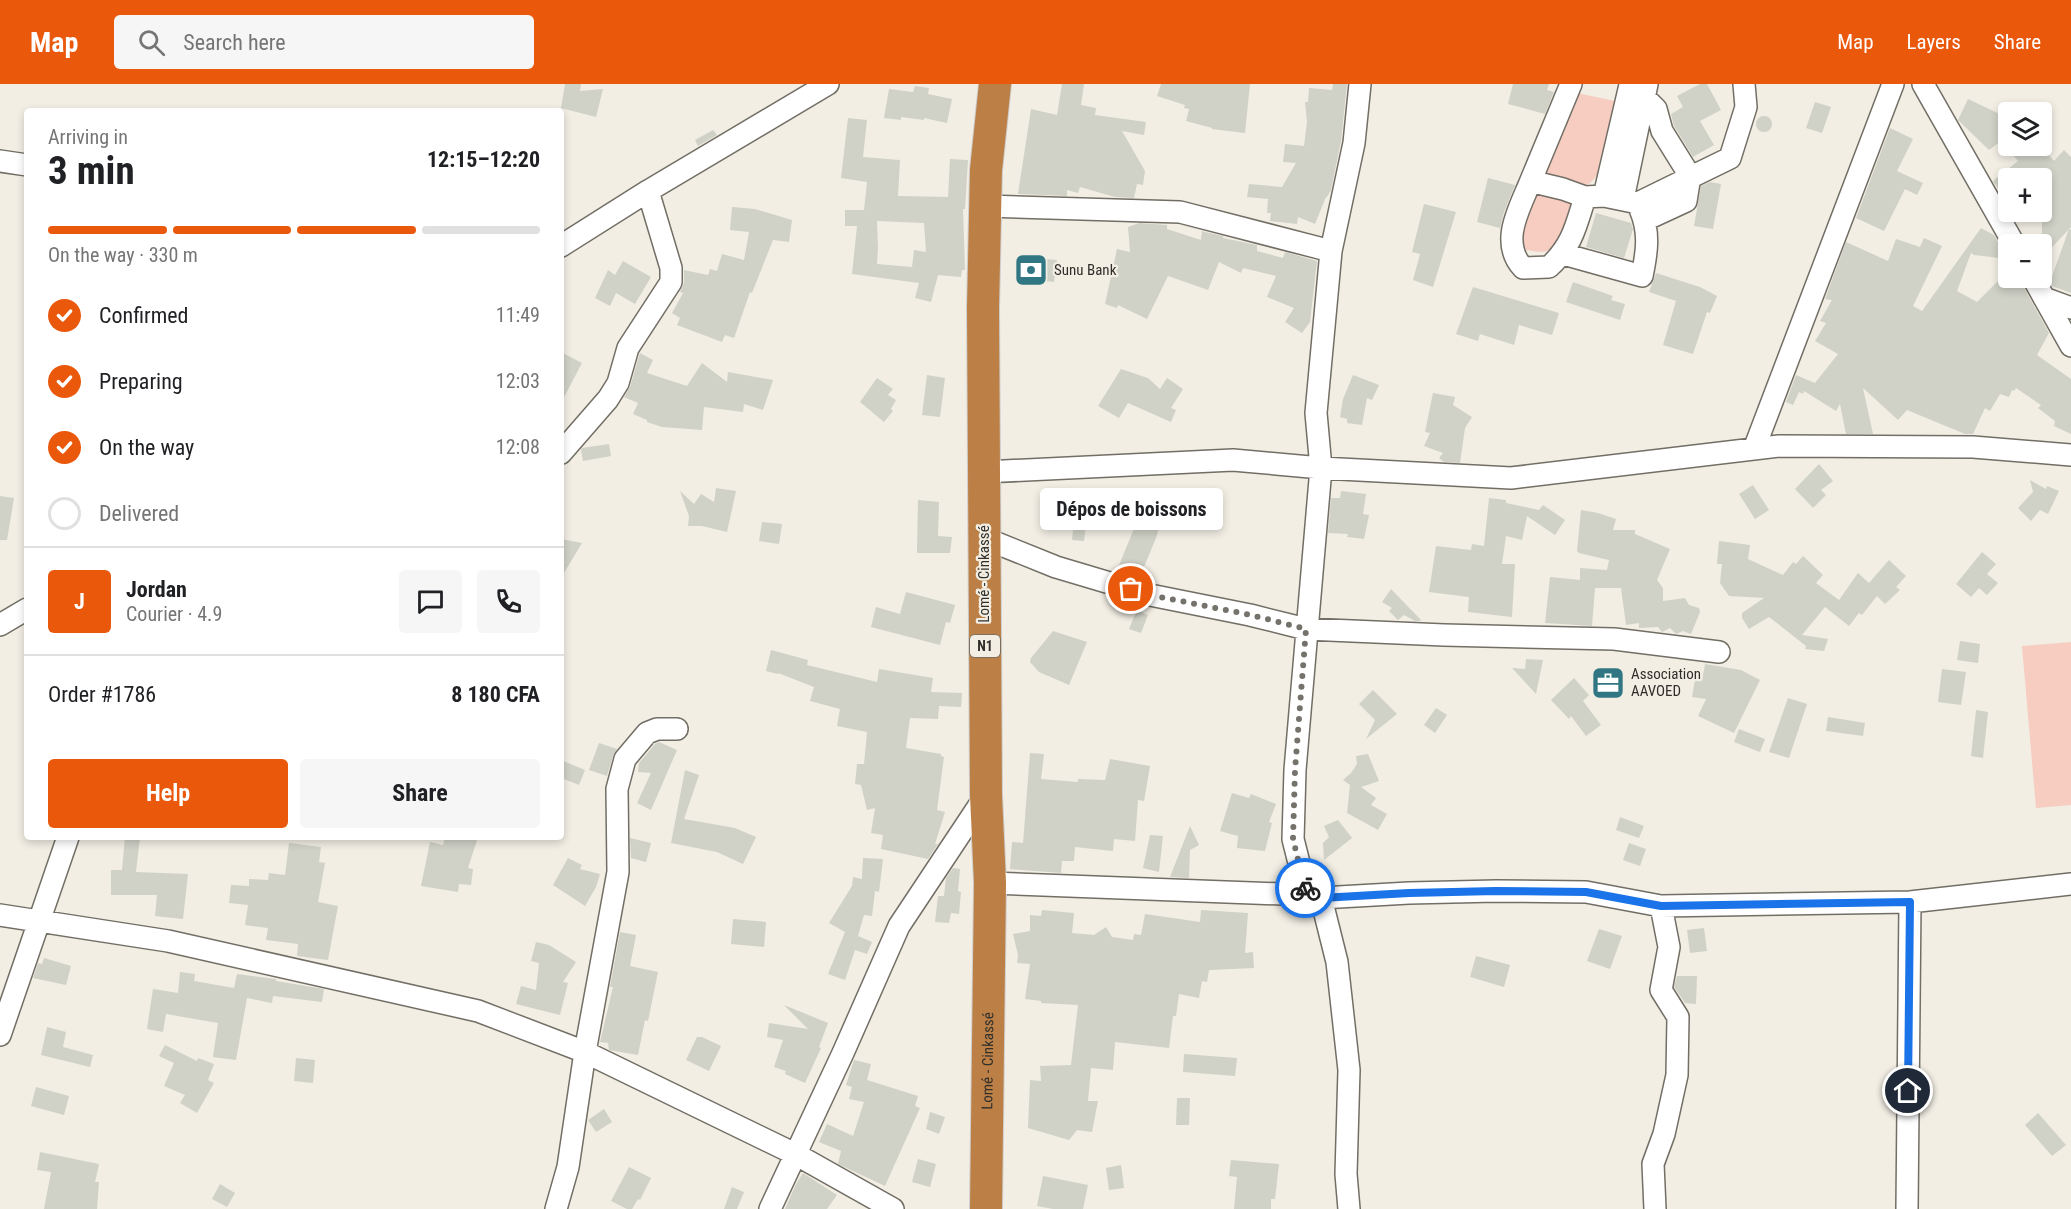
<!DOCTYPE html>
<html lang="en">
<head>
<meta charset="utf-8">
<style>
  body { margin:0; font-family:"Roboto Condensed",sans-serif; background:#f6f6f6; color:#202124; height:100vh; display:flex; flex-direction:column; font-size:22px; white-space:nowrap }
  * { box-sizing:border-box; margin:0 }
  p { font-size:20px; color:#757577 }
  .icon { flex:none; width:33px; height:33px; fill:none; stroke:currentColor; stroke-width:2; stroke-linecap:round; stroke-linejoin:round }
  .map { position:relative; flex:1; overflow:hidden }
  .drawer { position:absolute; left:24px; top:24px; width:540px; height:732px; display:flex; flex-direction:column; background:#fff; border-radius:6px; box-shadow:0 3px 9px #0003 }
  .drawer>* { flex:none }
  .controls { position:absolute; left:1998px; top:18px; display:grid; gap:12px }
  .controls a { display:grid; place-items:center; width:54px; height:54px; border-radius:6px; background:#fff; box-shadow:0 3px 9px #0003; font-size:30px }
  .pin { position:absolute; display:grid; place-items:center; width:51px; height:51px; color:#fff; margin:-26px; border:3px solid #fff; border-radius:50%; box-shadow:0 2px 6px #0007 }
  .courier { position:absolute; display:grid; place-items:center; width:60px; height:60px; margin:-30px; border:4px solid #1a73e8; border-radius:50%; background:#fff; color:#222; box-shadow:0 2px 8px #0007 }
  .bubble { position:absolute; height:42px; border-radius:6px; background:#fff; box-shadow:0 3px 9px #0003; font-size:20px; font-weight:700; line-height:42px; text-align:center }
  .overview em { font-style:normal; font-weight:700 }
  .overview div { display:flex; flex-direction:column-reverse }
  .overview { display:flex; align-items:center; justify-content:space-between; height:102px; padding:0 24px }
  h1 { font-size:39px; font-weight:700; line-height:45px }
  .bar { display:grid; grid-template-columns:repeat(4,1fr); gap:9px 6px; align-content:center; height:72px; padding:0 24px }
  .bar i { height:8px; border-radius:4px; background:#e0e0e0 }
  .bar .selected { background:#ea580c }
  .bar p { grid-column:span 4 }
  .line { display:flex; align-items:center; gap:15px; padding:0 24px; border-top:2px solid #e0e0e0 }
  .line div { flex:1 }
  .round { display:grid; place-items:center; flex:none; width:63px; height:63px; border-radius:6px; background:#f6f6f6 }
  ol { padding:0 24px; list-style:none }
  li { display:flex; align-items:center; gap:18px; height:66px }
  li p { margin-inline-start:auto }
  li .icon { padding:6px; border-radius:50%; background:#ea580c; color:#fff; stroke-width:4 }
  li:last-child { color:#757577 }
  li i { width:33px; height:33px; border:3px solid #e0e0e0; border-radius:50% }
  .cta { display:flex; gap:12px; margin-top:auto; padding:12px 24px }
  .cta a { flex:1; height:69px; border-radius:6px; background:#ea580c; color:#fff; font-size:24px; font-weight:700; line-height:69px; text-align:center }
  .cta a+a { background:#f6f6f6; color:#202124 }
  header { display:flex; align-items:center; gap:36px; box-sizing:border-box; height:84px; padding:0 30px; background:#ea580c; color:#fff }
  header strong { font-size:28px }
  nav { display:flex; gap:33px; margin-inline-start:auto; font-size:21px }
  .search { width:420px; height:54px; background:#f6f6f6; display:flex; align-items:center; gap:15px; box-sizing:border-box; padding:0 21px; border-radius:6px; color:#757577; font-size:22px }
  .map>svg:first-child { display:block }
  .green { fill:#f6cdc0 }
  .building { fill:#d0d2c7; fill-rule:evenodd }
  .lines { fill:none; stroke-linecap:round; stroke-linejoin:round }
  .minor-casing { stroke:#726e65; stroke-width:24 }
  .highway-casing { stroke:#cecdcc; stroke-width:34 }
  .minor { stroke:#fff; stroke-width:21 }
  .highway { stroke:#bc8047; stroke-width:32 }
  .done { stroke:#75726c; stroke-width:6; stroke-dasharray:0 10.8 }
  .route { stroke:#1a73e8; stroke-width:8 }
  .labels { text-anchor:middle; stroke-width:4.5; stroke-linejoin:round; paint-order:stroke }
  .shield { fill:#f2eee4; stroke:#6b6862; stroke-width:1.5 }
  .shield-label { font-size:14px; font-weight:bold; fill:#312f2b }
  .poi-label { font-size:15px; fill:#312f2b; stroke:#f2eee4; text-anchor:start }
  .street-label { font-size:15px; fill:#312f2b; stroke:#f2eee4 }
</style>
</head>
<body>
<header>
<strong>Map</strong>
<div class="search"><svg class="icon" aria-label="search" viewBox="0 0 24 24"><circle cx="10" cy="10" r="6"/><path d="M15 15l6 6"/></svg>Search here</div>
<nav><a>Map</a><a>Layers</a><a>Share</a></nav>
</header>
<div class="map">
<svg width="2071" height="1125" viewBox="0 0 2071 1125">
  <rect width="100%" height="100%" fill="#f2eee4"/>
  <path class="green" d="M1577 9 1620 18C1614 39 1606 103 1579 103 1566 103 1550 96 1538 93Z
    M1540 106 1573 119C1570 131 1558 162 1547 167 1541 169 1533 167 1526 166 1514 145 1529 126 1540 106Z
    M2071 558V721L2036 724 2022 562Z"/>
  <path class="building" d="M565 0H581L580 7 603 5 596 33 561 24Z
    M1062 0H1084L1081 21 1096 24 1095 31 1146 38 1144 51 1122 47 1145 87 1143 101 1137 100 1134 114 1115 113 1080 103 1078 109 1067 106V112L1018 110 1031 25 1057 31Z
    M1161 0H1250L1245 49 1212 45V44L1186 37 1189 25 1184 24 1185 21 1157 12Z
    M1333 0H1347L1341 57 1331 106 1327 113H1326L1315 140 1298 133 1297 140 1270 137 1271 129H1267L1268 115 1247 113 1249 100 1282 103 1296 79 1283 78 1285 60 1304 62 1307 38 1305 18H1308L1309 4 1332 6Z
    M1513 0H1549L1547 6 1554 8 1545 30 1508 20Z
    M1700 0H1707L1721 26 1700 37 1714 61 1693 73 1674 42 1671 30 1683 23 1677 12Z
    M915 2 929 4 928 10 952 15 947 39 924 34V36L901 33V36L884 34 889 5 913 8Z
    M1968 15 2008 34V62H2041L2054 77 2064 66 2071 73V143L2042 174V94H2008V117L1993 97 2018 77 2001 57 1989 66 1958 36Z
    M1815 18 1831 23 1822 49 1806 44Z
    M1756 40a8 8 0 1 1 16 0a8 8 0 1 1-16 0Z
    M848 34 867 36 863 73 900 76 898 112 948 113 950 75 968 76 965 125H963L965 186H962L961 193 938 191 931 218 915 214 919 199 852 190 857 142H845V126H864L867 98 841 94ZM877 137 924 139 926 168 914 166 912 183 877 180 878 164Z
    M1890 44 1913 55 1897 87 1923 99 1917 111 1905 105 1884 147 1856 134Z
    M713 46 717 51 698 62 695 56Z
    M1488 94 1515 101 1504 128 1500 144 1477 138Z
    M1710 98 1721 100 1713 145 1694 142 1701 102Z
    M1424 120 1456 128 1433 203 1413 196 1420 170 1412 168Z
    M732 123 755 125 792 136 789 158 773 156 752 209 750 208 734 254 725 251 722 258 677 241 680 234 672 229 683 209 680 208 684 199V186L708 191 710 185 717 187 722 170 744 176 749 148 730 146Z
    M1596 129 1631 139 1633 145 1624 174 1586 163Z
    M1139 139 1167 141V145L1201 156 1202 147 1205 148 1223 152V154L1257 161V167L1283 174 1285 168 1317 177 1310 238 1302 249 1285 238 1294 224 1267 213 1276 192 1243 184 1241 189 1219 178 1208 206 1168 192 1147 235 1118 221 1117 224 1105 220 1117 165 1130 168 1128 143Z
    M1981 144 1994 151 2003 166 2008 171V175L1974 171 1971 169 1957 207 1977 218 2001 194H2020L2018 199 2023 202 2049 249 2037 271 2071 295V350L2054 342 2055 337 2038 324 2041 321 2016 304 2014 307 2012 306 2009 313 2000 310 1990 327 1985 324 1973 350H1965L1907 326 1898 336 1863 304 1873 350H1846L1840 320 1836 327 1804 307 1803 310 1799 308 1793 321 1786 318 1796 291 1815 299 1838 270 1815 257 1826 239 1820 237 1832 216 1825 215 1846 158 1888 177 1896 155 1920 163 1924 154 1942 162 1913 222 1922 227Z
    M2069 145 2071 146V209L2052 202 2050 198Z
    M1027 173 1057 176 1054 198 1025 195Z
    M623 177 651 193 635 220 616 209 610 222 595 214 608 186 615 191Z
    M1656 189 1700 203 1717 212 1710 229 1707 228 1693 270 1663 261 1676 217 1649 208Z
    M1573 198 1613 212 1611 216 1625 220 1620 236 1566 218Z
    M1473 203 1559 229 1552 251 1519 241 1514 261 1480 250 1478 257 1456 250Z
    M561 268 582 279 561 319Z
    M640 269 653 276 647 289 687 302 702 279 727 298 728 288 773 296 763 326 744 320 743 328 704 323 702 346 662 343 647 338V336L633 330 638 319 624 313 630 303Z
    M1121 285 1148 294 1160 305 1167 294 1183 305 1171 324 1176 326 1171 338 1128 319 1119 334 1098 322Z
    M927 291 945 294 940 333 922 331Z
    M1353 291 1379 301 1372 316 1367 314 1362 341 1347 339V335L1340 333 1343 315Z
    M877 294 893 305 888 311 896 316 891 325 893 327 884 338 860 318Z
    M1433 309 1455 313 1453 321 1472 333 1465 344 1460 379 1444 378 1439 374 1443 369 1424 362 1430 349 1425 348Z
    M609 360 611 372 583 377 581 366 582 364Z
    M1819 380 1833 397 1821 406 1826 411 1813 424 1795 405Z
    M2030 396 2046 405 2047 402 2059 407 2048 430 2040 426 2031 437 2018 424 2033 408Z
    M1753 401 1769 426 1755 435 1739 410Z
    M716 404 736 407 727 448 702 442H688L689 432 680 407 694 420 701 410 714 418Z
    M1341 407 1366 410 1363 430 1369 431 1364 455 1347 453 1348 450 1328 449 1331 414H1340Z
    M0 412 14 414 7 456H0Z
    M1144 413 1166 420 1156 454 1141 490 1119 481 1136 440Z
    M1489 414 1506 416V419L1539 426 1543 421 1565 436 1555 451 1527 432 1522 456 1506 452 1502 480H1515L1512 533 1468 528 1469 513 1429 508 1436 462 1471 466 1472 460 1484 462Z
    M918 416 939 418 938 452 952 453 950 469H917Z
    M1076 416 1089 417 1084 457 1072 456Z
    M1581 426 1598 429 1616 435 1613 446H1635V450L1670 465 1657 496 1663 504V517L1685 514 1689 521 1699 524 1700 528 1691 550 1683 547 1676 550 1670 544 1662 548 1658 543 1639 544V539L1626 541 1621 504H1595L1592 542 1545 539 1550 493 1580 496V484L1607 486 1609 476 1579 469 1577 467Z
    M762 438 782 440 779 460 759 457Z
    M561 455 582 459 561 494Z
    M1719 457 1750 461 1748 475 1783 491 1793 478 1796 480 1803 472 1823 491 1816 499 1839 516 1858 489 1869 499 1889 476 1906 492 1896 503 1900 506 1885 520 1877 512 1862 531 1859 529 1849 542 1825 523 1802 551 1828 555 1824 567 1805 565 1806 562 1769 533 1749 545 1742 534V529L1764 514 1729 512 1720 499 1722 480H1717Z
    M1982 468 1996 480 1987 490 1998 499 1987 511 1979 504 1971 513 1956 500Z
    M1391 505 1421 536 1420 537H1415L1404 531 1398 536 1389 527 1392 524 1382 518Z
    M906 508 955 521 950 539 946 538 940 561 871 543 876 523 900 530Z
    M1137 526 1148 531 1141 549 1129 545Z
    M1053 547 1087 558 1069 601 1039 588 1030 578 1031 574Z
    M1960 557 1980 560 1978 579 1957 576Z
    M771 566 808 576 807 581 877 598 879 585 933 594 931 608 962 609 961 623 939 622 938 635 910 634 906 664 941 670V672L944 673 937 726 945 728 935 760H938L928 775 881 765 883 751 871 749 875 724 867 726 861 701 855 700 857 680H864L867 648 837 642 840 625 810 617 814 603 778 589V590L766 587Z
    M1526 575 1543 576 1536 610 1512 584 1525 585Z
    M1705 580 1741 586 1760 596 1734 649 1698 632 1706 615 1692 613 1695 596 1702 597Z
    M1942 585 1966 588 1961 621 1938 618Z
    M1574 594 1589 611 1583 617 1601 641 1586 652 1571 632 1569 635 1551 616Z
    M1373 606 1397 630 1366 655 1375 636 1359 620Z
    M1788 614 1807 620 1789 674 1769 668Z
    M1436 624 1447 631 1435 649 1424 641Z
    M1976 626 1988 628 1983 674 1971 672Z
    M1828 633 1865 639 1863 652 1826 647Z
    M1739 645 1765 655 1760 668 1734 658Z
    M659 658 677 666 651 726 637 719 651 689 638 688 639 679 655 660Z
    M599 659 617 665 613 672 607 692 589 686Z
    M1030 669 1044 670 1041 695 1078 698V695L1105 696 1110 675 1150 682 1144 717 1138 716 1135 757 1114 755 1113 767 1075 763 1074 777H1062L1061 789 1010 785 1012 758 1023 759Z
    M1368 670 1379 697 1361 703 1376 714 1371 721 1387 730 1378 746 1347 729 1350 701 1343 696 1351 689 1357 680 1356 672Z
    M561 676 585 686 579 701 561 694Z
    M685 686 699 691 684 735 735 744 756 753 743 780 717 768 671 759Z
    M1232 709 1249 714 1251 710 1276 720 1269 738 1272 739 1265 767 1237 764 1238 752 1220 747Z
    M1620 733 1644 742 1639 754 1616 746Z
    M1338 736 1352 754 1324 776 1323 759 1329 753 1324 742Z
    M1190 742 1199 761 1190 766 1189 794 1170 793Z
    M1150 751 1163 752 1159 788 1143 784Z
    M125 753H140L136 788 188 790 183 835 155 832 157 811H111V786H122Z
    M445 753H478L468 784 473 785 471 801 459 800 458 808 421 802 430 758 443 761Z
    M630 754 651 759 646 778 631 774Z
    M289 759 321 763 319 778 325 779 318 818 338 822 328 876 297 872 298 860 266 856 268 844 245 841 248 821 229 819 231 801 249 802V795L268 796 269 789 285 791Z
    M1629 759 1646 765 1640 782 1623 776Z
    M568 774 582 781 580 785 600 790 596 803 585 822 553 801Z
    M863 774 883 775 879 808 875 807 872 832 864 831 858 852 872 858 867 870 855 866 845 896 828 890 845 848 829 839 852 802 853 793 862 795Z
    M953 784 960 785 958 807 961 808 959 830 951 829 949 839 935 838 938 812H944L946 794Z
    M1042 826 1074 829 1072 849 1094 851 1106 843 1112 853 1133 856 1134 850 1141 851 1145 830 1200 838 1201 826 1248 829 1245 869 1253 868 1254 884 1209 886 1207 898 1202 897 1199 914 1179 910 1176 932H1173L1169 964 1115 958 1113 986 1091 984 1088 1017H1098L1092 1048 1077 1046 1069 1056 1028 1044 1030 996 1041 997 1040 982 1071 981 1078 921 1041 919V917L1025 915 1030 880 1017 879 1018 871 1013 850 1030 847V831L1041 832Z
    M733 835 766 838 764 863 731 860Z
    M1704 844 1707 867 1690 869 1687 846Z
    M1599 845 1622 852 1610 885 1587 877Z
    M620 848 636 851 630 882 658 888 648 937 645 936 638 971 609 966 608 959 600 958 613 903H610Z
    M536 858 549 861 576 878 563 898 568 899 560 931 516 920 521 902 536 906 539 879 531 877Z
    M1476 872 1510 881 1504 903 1470 893Z
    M44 874 71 882 66 901 33 894 38 879 42 880Z
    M180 888 195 890 194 897 234 904 237 890 276 895V897L324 905 322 918 273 912 272 919 247 914 236 976 213 973 218 939 166 930 163 948 147 945 153 905 178 909Z
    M1677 892H1697L1696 920 1685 919 1674 903Z
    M784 921 828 939 819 963 821 964 805 999 785 990 786 987 774 983 783 956 767 953 769 939 808 945Z
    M47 943 66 948 63 963 93 971 90 983 41 971Z
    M697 953H702L721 962 709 987 686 976Z
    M165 961 197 977 198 974 214 980 208 996 214 999 197 1029 180 1019 185 1011 164 1002 174 979 159 972Z
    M1184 970 1237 974 1235 992 1183 988Z
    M296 974 315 976 313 999 294 997Z
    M854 976 871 980 867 996 918 1012 915 1022 920 1024 885 1102 838 1080 841 1067 819 1058 827 1040 853 1052 864 1018 849 1015 852 1003 846 1001Z
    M36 1003 69 1012 64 1031 31 1022Z
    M1177 1014H1190L1189 1041H1176Z
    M604 1025 612 1038 596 1048 588 1036Z
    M930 1028 945 1033 939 1050 926 1045Z
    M2038 1029 2066 1061 2052 1072 2025 1041Z
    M40 1068 99 1080 95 1098H99L97 1125H44L51 1088 37 1086Z
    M918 1075 936 1080 930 1103 912 1098Z
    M1231 1076 1279 1080 1275 1115H1271V1125H1234L1237 1093 1229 1092Z
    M1121 1081 1124 1104 1109 1106 1106 1084Z
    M629 1083 651 1094 640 1116 638 1115 632 1125H627L611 1117Z
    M803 1089 837 1111 827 1125H785L796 1100Z
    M1043 1092 1088 1101 1083 1125H1053L1037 1122Z
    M220 1100 235 1109 227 1123 212 1115Z
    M732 1103 744 1108 737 1125H724Z"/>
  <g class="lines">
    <g class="minor-casing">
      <path id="minor" d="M1923 0 2014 160
        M1627 14 1650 19 1656 25 1662 47 1690 92 1686 117 1645 136
        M0 77 27 81
        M1529 101 1571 0
        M1604 112 1630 1
        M1585 113C1576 142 1572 162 1549 183L1523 184C1500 159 1518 127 1529 101L1538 99 1563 105 1585 113 1604 112 1638 119 1730 74 1746 23 1744 0
        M1623 115 1647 0
        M986 122 1180 128 1331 167
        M561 162 648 107 828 0
        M1563 170 1642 192C1647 168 1650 148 1640 125
        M2033 194 2071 262
        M2044 214 2071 224
        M1754 365 1893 0
        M561 369 608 315 618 299 628 264 671 198V184L648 107
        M984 388 1233 376 1321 384 1511 394 1779 362 1973 363 2071 371
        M984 454 1056 483 1150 511 1250 531 1306 545 1444 551 1614 555 1719 568
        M0 541 27 525
        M990 799 1307 811 1321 814 1409 809 1496 807 1586 808 1661 822 1910 818 2071 800
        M1307 811 1293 755 1295 686 1321 384 1316 329 1331 167 1354 59 1360 0
        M1321 814 1337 878 1349 986 1346 1090 1349 1125
        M0 831 168 857 478 927 585 968 797 1071 893 1125
        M0 951 68 753
        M556 1125 568 1083 585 968 618 788 617 705 625 675 647 649 657 645H677
        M770 1125 843 969 899 842 986 711
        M1655 1125 1653 1080 1664 1050 1677 991 1678 933 1661 906 1669 863 1661 822
        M1907 1125 1910 818"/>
    </g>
    <g class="highway-casing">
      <g id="highway">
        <path id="s1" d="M986 1125 990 799 986 711 983 224 986 86 995 0"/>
      </g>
    </g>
    <use href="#minor" class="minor"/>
    <use href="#highway" class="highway"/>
  </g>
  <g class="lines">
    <path class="done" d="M1131 505 1150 511 1251 531 1306 545 1295 686 1293 755 1305 804"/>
    <path class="route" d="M1305 804 1307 811 1321 814 1409 809 1496 807 1586 808 1661 822 1910 818 1908 1007"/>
  </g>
  <defs>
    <g id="bank-square" transform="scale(1.725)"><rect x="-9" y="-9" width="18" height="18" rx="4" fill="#307783" stroke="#f2eee4"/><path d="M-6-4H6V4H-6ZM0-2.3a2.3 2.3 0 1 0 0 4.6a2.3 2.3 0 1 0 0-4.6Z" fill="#fff"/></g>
    <g id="office-square" transform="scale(1.725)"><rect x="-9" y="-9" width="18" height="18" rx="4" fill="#307783" stroke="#f2eee4"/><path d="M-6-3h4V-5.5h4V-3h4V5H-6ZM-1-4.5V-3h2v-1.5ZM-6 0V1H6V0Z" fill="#fff"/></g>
  </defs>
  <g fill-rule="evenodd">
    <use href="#bank-square" x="1031" y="186"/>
    <use href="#office-square" x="1608" y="599"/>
  </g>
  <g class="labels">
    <rect class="shield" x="970" y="551" width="30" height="22" rx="4.5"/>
    <g class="shield-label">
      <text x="985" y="567">N1</text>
    </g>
    <g class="poi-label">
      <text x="1054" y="191">Sunu Bank</text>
      <text x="1631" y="595">Association<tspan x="1631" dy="17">AAVOED</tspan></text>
    </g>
    <g class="street-label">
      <text transform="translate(984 490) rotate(-90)" y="5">Lomé - Cinkassé</text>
      <text dy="5" stroke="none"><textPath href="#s1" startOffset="148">Lomé - Cinkassé</textPath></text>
    </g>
  </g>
</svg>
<div class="controls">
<a><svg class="icon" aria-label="layers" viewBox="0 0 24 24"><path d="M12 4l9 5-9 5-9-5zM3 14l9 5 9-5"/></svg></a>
<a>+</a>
<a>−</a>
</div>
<div class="pin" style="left:1131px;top:505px;background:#ea580c"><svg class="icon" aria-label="bag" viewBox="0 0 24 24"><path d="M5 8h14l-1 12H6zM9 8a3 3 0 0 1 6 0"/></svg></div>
<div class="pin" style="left:1908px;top:1007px;background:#1f2937"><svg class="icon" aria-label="home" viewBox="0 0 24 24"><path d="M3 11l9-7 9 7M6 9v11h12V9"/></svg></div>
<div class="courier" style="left:1305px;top:804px"><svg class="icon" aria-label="bike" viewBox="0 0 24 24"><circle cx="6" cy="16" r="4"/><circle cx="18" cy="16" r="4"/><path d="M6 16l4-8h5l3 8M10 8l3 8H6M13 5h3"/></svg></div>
<div class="bubble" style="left:1040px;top:404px;width:183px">Dépos de boissons</div>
<section class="drawer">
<div class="overview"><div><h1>3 min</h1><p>Arriving in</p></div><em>12:15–12:20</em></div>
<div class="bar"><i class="selected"></i><i class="selected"></i><i class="selected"></i><i></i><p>On the way · 330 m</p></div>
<ol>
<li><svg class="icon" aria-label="check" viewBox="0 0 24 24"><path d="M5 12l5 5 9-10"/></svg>Confirmed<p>11:49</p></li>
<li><svg class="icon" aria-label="check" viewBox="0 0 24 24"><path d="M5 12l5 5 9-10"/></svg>Preparing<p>12:03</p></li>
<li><svg class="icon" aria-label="check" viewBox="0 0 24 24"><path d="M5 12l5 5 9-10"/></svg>On the way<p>12:08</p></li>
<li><i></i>Delivered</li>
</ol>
<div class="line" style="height:108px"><b class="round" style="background:#ea580c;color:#fff">J</b><div><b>Jordan</b><p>Courier · 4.9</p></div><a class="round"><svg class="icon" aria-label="chat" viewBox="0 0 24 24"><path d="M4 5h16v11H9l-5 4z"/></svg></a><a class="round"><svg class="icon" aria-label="phone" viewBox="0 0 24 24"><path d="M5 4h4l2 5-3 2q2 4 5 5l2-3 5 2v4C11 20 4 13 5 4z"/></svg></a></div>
<div class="line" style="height:78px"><div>Order #1786</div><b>8 180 CFA</b></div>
<div class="cta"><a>Help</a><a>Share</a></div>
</section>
</div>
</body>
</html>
